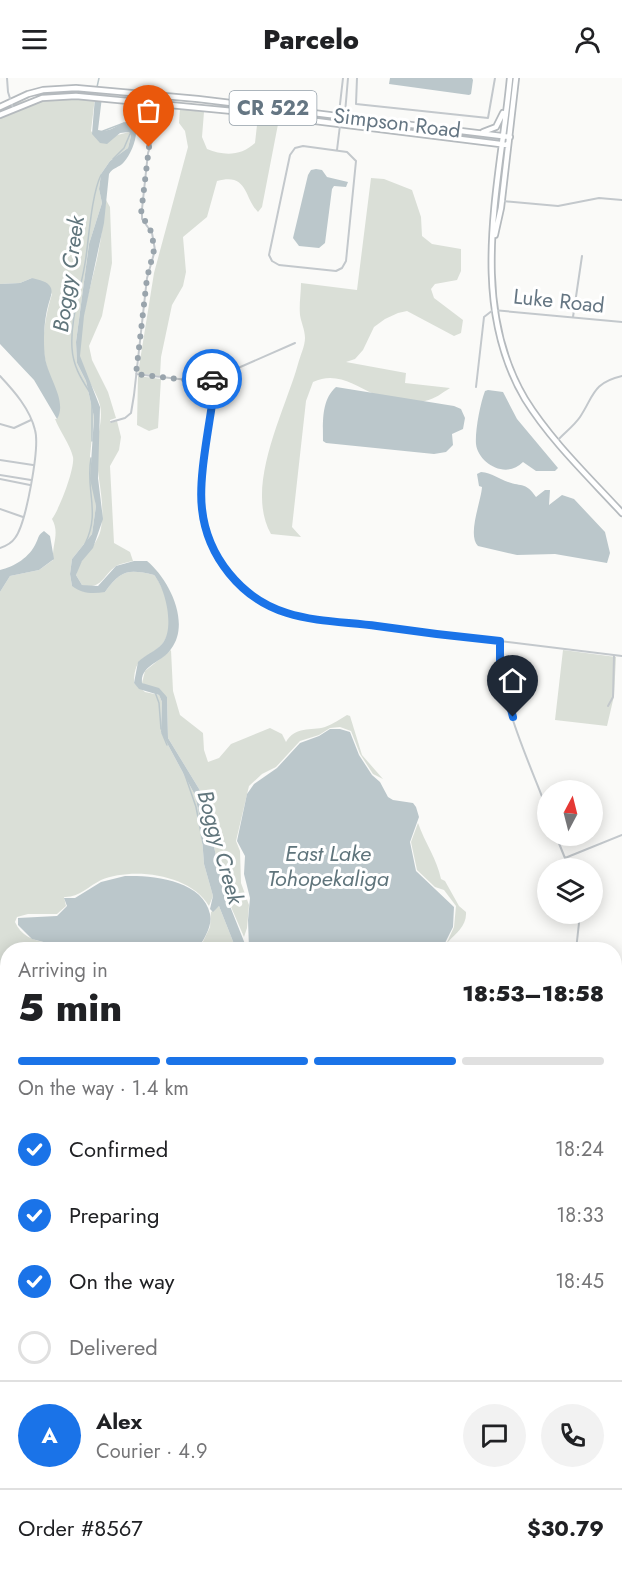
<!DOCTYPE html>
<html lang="en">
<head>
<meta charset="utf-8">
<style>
  body { margin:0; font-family:Jost,sans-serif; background:#f2f2f2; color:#202124; height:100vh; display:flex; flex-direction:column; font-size:22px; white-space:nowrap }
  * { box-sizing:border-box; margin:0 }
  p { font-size:20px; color:#757577 }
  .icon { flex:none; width:33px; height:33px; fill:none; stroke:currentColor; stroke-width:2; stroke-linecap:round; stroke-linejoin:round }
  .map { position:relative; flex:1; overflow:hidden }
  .side { position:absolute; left:0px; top:864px; width:622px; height:638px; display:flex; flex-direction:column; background:#fff; border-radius:24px 24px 0 0; box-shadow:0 3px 15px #0003 }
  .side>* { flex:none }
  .needle { width:39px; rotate:7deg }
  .fabs { position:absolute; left:537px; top:702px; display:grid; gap:12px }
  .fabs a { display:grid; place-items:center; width:66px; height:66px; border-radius:50%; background:#fff; box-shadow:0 3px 15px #0003; font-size:30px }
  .pin { position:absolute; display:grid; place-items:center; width:51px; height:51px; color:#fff; margin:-62px -26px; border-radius:50% 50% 50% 0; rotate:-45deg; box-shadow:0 0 6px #0007 }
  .pin .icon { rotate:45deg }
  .courier { position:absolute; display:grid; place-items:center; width:60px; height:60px; margin:-30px; border:4px solid #1a73e8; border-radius:50%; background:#fff; color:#222; box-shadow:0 2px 8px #0007 }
  .headline em { font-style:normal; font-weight:800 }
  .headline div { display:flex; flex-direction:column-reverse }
  .headline { display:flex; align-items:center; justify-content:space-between; height:102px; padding:0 18px }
  h1 { font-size:39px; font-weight:800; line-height:45px }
  .bar { display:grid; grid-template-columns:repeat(4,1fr); gap:9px 6px; align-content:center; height:72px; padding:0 18px }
  .bar i { height:8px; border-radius:4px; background:#e0e0e0 }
  .bar .on { background:#1a73e8 }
  .bar p { grid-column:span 4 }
  .line { display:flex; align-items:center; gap:15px; padding:0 18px; border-top:2px solid #e0e0e0 }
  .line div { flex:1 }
  .round { display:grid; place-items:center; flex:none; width:63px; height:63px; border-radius:32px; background:#f2f2f2 }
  ol { padding:0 18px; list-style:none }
  li { display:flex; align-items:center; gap:18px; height:66px }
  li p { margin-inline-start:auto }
  li .icon { padding:6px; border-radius:50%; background:#1a73e8; color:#fff; stroke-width:4 }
  li:last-child { color:#757577 }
  li i { width:33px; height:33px; border:3px solid #e0e0e0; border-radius:50% }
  header { display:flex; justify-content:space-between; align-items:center; height:78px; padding:0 18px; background:#fff; font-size:27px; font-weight:800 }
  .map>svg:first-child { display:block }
  .green { fill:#dadfd7 }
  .water { fill:#bbc7cb }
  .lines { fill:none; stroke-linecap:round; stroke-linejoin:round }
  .stream { stroke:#bbc7cb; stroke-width:1.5 }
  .primary-casing { stroke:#b5babe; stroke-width:8 }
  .minor { stroke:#c3c8cc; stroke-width:2 }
  .tertiary { stroke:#c3c8cc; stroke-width:3 }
  .primary { stroke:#fff; stroke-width:4.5 }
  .done { stroke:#99a4ac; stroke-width:6; stroke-dasharray:0 10.8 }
  .route { stroke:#1a73e8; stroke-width:8 }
  .labels { text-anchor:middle; stroke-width:6; stroke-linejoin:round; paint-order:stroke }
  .shield { fill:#fff; stroke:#939fa8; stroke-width:1.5 }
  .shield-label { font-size:20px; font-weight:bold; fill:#657683 }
  .street-label { font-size:21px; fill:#657683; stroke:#fff }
  .water-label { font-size:22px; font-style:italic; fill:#60757c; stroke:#fff }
</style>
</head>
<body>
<header><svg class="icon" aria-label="menu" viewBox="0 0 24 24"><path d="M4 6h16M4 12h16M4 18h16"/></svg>Parcelo<svg class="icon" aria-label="person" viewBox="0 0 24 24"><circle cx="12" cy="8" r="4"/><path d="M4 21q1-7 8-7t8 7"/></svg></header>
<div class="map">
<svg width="622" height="1501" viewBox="0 0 622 1501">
  <rect width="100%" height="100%" fill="#fafaf8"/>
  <path class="green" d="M56 14 95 19 91 53 99 62 129 54 131 58 128 70 110 83 101 96 99 111 102 125 89 166 76 264 77 285 86 303 94 339 90 378 96 428 92 456 72 481 70 496 72 508 105 514C121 492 128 491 154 497 167 512 176 548 163 565 149 582 134 575 134 605L145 614 159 617 162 624 161 654 195 717 201 746 204 786 213 818 209 828C190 796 133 789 101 802 89 808 78 820 64 819L66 828 57 836H28L17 839 15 844C21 858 33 862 47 865L52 871 8 872 7 1190 0 1189V514L10 498 39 492 53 482C52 466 60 455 52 441 59 432 75 391 73 379 70 366 60 354 55 341H57C59 313 50 307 45 281 41 261 46 235 52 216L32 200 20 205 0 206V37L19 24Z
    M180 31 204 34 202 59 207 71C224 78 241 78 255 65L258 38 279 41 262 129 258 134C244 120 248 94 217 103L207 139 183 159 186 194 183 208 172 227 161 279 160 298 138 295 154 195 188 69 185 53 179 45Z
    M371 100 384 101 412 112 421 139 422 158 432 166 461 171V193L457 202 435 206 431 211 434 220 463 242 461 255 454 258 407 233 398 235 385 241 374 249 363 272 355 281 346 284 406 295 405 305 450 310C442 315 435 321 425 323 413 325 386 321 374 316 354 307 336 293 313 304L306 323 292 449 301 459 271 456C244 409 285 333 298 286 300 278 305 268 305 260 305 252 301 244 300 237 299 226 301 215 301 205L357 212Z
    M106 122 110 129 112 185 102 238 89 268 92 282 108 314 116 340 110 342V345L117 343 121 359 119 372 110 388 114 465 130 474 133 483C128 484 123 485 118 487 103 495 103 513 82 507L76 497C79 479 98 469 101 450 106 423 95 394 97 368 98 354 103 341 100 327 96 311 82 296 80 280 77 250 92 206 98 176 102 158 103 140 106 122Z
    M138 298 161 301 158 350 149 353 137 347Z
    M171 572 173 613 180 637 203 655 204 672 208 684 219 680 231 666 270 650 282 656 286 664C295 648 311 653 325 649 333 646 340 641 347 637L350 638 362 677 383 701 373 696 360 676 351 653 340 649 330 650 319 657 300 663 276 689 262 696 249 708 236 763 240 773 241 805 249 827 247 850 244 859 222 808 204 719 168 660 167 619 142 605 145 593Z
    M563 572 616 579 614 618 607 648 555 642Z
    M418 745C425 765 437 781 441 801L445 803 459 828 466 834C467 848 456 855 448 864V871H444L454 849 456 828 444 812 435 809 417 792 411 764Z
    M219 828 236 871H226L224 866 220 865 209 871 199 872 210 849 211 834Z
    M0 1192 8 1193V1494H158L149 1501H0V1393L2 1388 0 1385Z"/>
  <path class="water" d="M390 0H472L473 2 471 16 469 17 389 6Z
    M95 19H102L98 52C113 56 119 42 133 43 141 53 132 75 124 84 119 90 113 89 109 96L104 145 84 238 80 278 100 329 98 400 103 441 93 470 82 483 76 497 82 507 98 508 116 488 134 483H147C169 501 191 545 171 571 163 584 140 587 142 605L159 610 167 619 168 660 204 719 222 808 247 871H236L219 828 213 834 210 831 213 818 204 786 201 746 195 717 161 654 162 624 159 617 139 611 134 605 138 584C145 577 156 573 162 566 175 551 166 511 154 497 128 491 121 492 105 514 93 516 82 516 72 508L70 496 72 481 92 456 96 428 90 401 94 339 86 303 77 285 76 264 89 166 102 125 99 111 101 96 110 83 128 70 131 58 129 54 120 55 107 66 100 65 92 56Z
    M316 91 322 92 327 99 348 104 346 109 334 108 332 111 325 165 319 170 299 168 293 160 308 97 311 92Z
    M32 200C39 202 48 203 51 210 53 216 49 223 48 228 44 243 43 264 45 279 47 298 68 323 57 341L34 302 0 266V206L20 205Z
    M336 309 454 328 461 331 465 340 463 351 452 356 453 367 446 374 434 376 326 365 323 363C323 345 321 322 336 309Z
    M488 312 503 314 517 341 558 390 555 393H536L523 384C506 402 478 385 476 366 475 353 480 326 485 313Z
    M481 394C492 395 499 401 508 404 522 409 526 404 536 419L545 412H550L549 427 562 417 574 421 605 454 610 475 607 485 555 476 517 477 478 468C467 457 481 424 482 409L479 408 477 396Z
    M44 453 50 458 54 481 39 492 10 498 0 514V492C14 489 30 479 36 465 39 459 38 457 44 453Z
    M330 651H340L350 654 359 677 372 697 380 704 388 719 393 722 413 725 416 729 419 739 410 764 416 793 454 829 453 849 442 871H249L248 842 250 820 244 796 245 778 237 763 247 716 254 706 277 690 300 665 319 658Z
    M125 798C152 797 203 802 210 836 213 848 203 862 198 871H53L51 866 32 861 18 847V840L57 838 67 828 64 820H75L101 804Z
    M615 1054 622 1057V1501H151L160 1494H615Z"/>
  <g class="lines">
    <path class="stream" d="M97 9 99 0
      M103 53 124 45
      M113 81 124 70 130 56
      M89 313C80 299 73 287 72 270 70 240 82 209 86 179 89 157 92 115 101 97
      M92 320V363
      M85 466C101 434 85 412 91 380
      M155 614 159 625 161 651
      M162 655 167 667
      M184 694 196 729 203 765"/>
    <g class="primary-casing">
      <path id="primary" d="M510 0C500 106 467 223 525 321 551 363 589 399 622 435
        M0 29 28 16 43 12 76 10 198 21 510 59
        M0 37 42 20 76 18 243 34 508 67
        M483 54 496 49 503 35
        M495 157 501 130 516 0"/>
    </g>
    <path class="minor" d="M7 0 8 14 13 30
      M357 0 356 26 488 40 495 0
      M341 39 339 35 343 0
      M303 68 347 74 356 83 346 183 342 190 336 193 279 187 272 183 269 177 290 77 295 70Z
      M337 72 341 39 345 35 348 0
      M503 123 558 128 599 120 622 122
      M573 239 582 178
      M136 296 196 303 213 301 295 265
      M0 298C14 313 30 331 35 352 40 369 26 446 15 460 11 466 6 468 0 470
      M213 301 214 312C209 349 200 390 202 427 205 484 249 526 302 539L622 578
      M476 309 484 239 493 232 622 244
      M111 344 125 340 131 335 134 317 147 200 155 172 152 155 142 141V131L148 75 164 28
      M0 346 14 350 31 342
      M557 363C564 355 574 348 580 339 594 318 592 305 622 298
      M0 382 33 387
      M0 397 31 402
      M0 401 30 407
      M0 431 23 439
      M500 565C498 622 528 680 548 734
      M608 628 613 619 614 578
      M556 758 569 790
      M565 780 622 757
      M576 872 580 836
      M615 929 622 931"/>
    <path class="tertiary" d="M0 1190 8 1191"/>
    <use href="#primary" class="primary"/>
  </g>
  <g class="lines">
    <path class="done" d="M149 69 141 136 152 155 154 172 147 200 136 296 196 303 212 301"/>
    <path class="route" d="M212 301 214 312C210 346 198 399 202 431 207 478 241 521 287 535 315 544 348 544 377 548 418 554 459 559 500 563V590L513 639"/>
  </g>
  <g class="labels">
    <rect class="shield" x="229.5" y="13" width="87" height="34" rx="4.5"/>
    <g class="shield-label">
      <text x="273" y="37">CR 522</text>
    </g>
    <g class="street-label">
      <text transform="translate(397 45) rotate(7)" y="7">Simpson Road</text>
      <text transform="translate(559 223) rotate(6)" y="7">Luke Road</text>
    </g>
    <g class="water-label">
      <text transform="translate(68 196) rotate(-82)" y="8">Boggy Creek</text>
      <text transform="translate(221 769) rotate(74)" y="8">Boggy Creek</text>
      <text x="328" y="783">East Lake<tspan x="328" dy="25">Tohopekaliga</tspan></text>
    </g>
  </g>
</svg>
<div class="fabs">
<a><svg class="needle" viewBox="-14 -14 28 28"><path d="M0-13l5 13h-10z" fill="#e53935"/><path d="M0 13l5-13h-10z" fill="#757577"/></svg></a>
<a><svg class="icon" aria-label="layers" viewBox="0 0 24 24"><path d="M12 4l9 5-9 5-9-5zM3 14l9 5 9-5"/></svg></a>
</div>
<div class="pin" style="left:149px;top:69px;background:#ea580c"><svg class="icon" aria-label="bag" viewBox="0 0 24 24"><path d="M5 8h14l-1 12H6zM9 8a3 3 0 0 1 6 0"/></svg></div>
<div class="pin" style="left:513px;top:639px;background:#1f2937"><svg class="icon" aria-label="home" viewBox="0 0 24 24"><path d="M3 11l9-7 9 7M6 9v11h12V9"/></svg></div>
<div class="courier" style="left:212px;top:301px"><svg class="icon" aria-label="car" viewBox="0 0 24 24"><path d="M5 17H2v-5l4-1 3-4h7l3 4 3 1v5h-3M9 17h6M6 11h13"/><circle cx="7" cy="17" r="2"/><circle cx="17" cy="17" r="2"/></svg></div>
<section class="side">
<div class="headline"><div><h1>5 min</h1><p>Arriving in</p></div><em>18:53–18:58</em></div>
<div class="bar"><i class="on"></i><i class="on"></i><i class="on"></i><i></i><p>On the way · 1.4 km</p></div>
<ol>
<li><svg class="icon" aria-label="check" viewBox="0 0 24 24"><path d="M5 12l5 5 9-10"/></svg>Confirmed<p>18:24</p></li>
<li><svg class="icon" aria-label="check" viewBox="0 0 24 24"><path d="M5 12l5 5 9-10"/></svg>Preparing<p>18:33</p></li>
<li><svg class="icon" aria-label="check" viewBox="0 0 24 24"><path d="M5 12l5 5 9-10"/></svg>On the way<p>18:45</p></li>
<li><i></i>Delivered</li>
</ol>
<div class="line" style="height:108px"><b class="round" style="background:#1a73e8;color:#fff">A</b><div><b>Alex</b><p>Courier · 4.9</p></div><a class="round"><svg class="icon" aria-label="chat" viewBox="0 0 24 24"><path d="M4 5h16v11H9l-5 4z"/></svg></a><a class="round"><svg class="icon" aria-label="phone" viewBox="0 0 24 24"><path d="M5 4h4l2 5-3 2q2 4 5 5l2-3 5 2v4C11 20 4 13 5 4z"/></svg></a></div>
<div class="line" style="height:78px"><div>Order #8567</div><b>$30.79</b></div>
</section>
</div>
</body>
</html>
